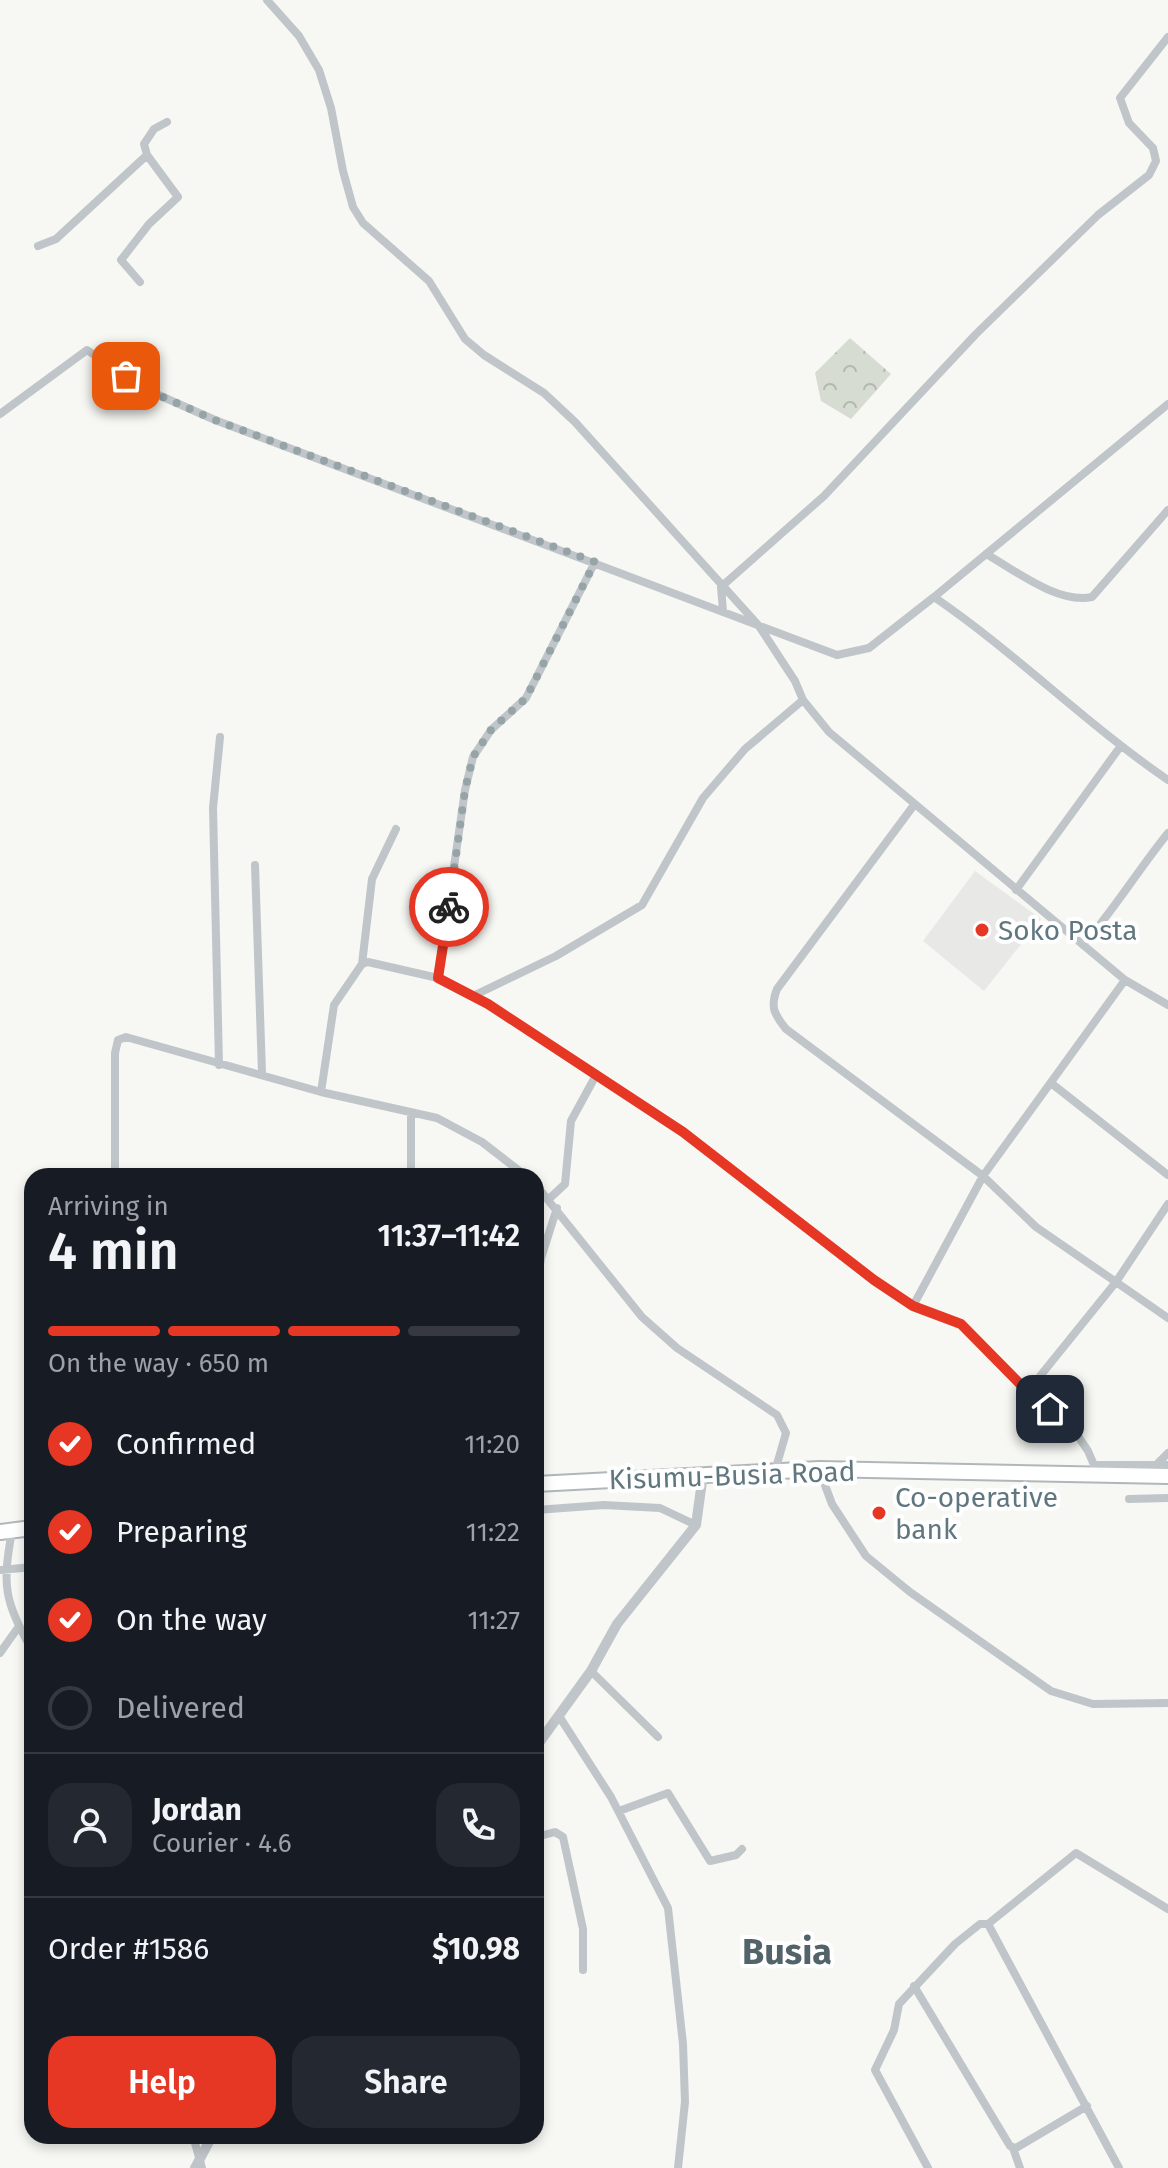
<!DOCTYPE html>
<html lang="en">
<head>
<meta charset="utf-8">
<style>
  body { margin:0; font-family:"Fira Sans",sans-serif; background:#242831; color:#f1f3f6; height:100vh; display:flex; flex-direction:column; font-size:30px; white-space:nowrap }
  * { box-sizing:border-box; margin:0 }
  p { font-size:26px; color:#9ea1a6 }
  .icon { flex:none; width:44px; height:44px; fill:none; stroke:currentColor; stroke-width:2; stroke-linecap:round; stroke-linejoin:round }
  .map { position:relative; flex:1; overflow:hidden }
  .drawer { position:absolute; left:24px; top:1168px; width:520px; height:976px; display:flex; flex-direction:column; background:#171b24; border-radius:24px; box-shadow:0 4px 12px #0003 }
  .drawer>* { flex:none }
  .pin { position:absolute; display:grid; place-items:center; width:68px; height:68px; color:#fff; margin:-34px; border-radius:16px; box-shadow:0 4px 12px #0006 }
  .courier { position:absolute; display:grid; place-items:center; width:80px; height:80px; margin:-40px; border:6px solid #e63725; border-radius:50%; background:#fff; color:#222; box-shadow:0 2px 10px #0007 }
  .headline em { font-style:normal; font-weight:600 }
  .headline div { display:flex; flex-direction:column-reverse }
  .headline { display:flex; align-items:center; justify-content:space-between; height:136px; padding:0 24px }
  h1 { font-size:52px; font-weight:600; line-height:60px }
  .bar { display:grid; grid-template-columns:repeat(4,1fr); gap:12px 8px; align-content:center; height:96px; padding:0 24px }
  .bar i { height:10px; border-radius:6px; background:#363941 }
  .bar .active { background:#e63725 }
  .bar p { grid-column:span 4 }
  .line { display:flex; align-items:center; gap:20px; padding:0 24px; border-top:2px solid #363941 }
  .line div { flex:1 }
  .round { display:grid; place-items:center; flex:none; width:84px; height:84px; border-radius:24px; background:#242831 }
  ol { padding:0 24px; list-style:none }
  li { display:flex; align-items:center; gap:24px; height:88px }
  li p { margin-inline-start:auto }
  li .icon { padding:8px; border-radius:50%; background:#e63725; color:#fff; stroke-width:4 }
  li:last-child { color:#9ea1a6 }
  li i { width:44px; height:44px; border:4px solid #363941; border-radius:50% }
  .button { display:flex; gap:16px; margin-top:auto; padding:16px 24px }
  .button a { flex:1; height:92px; border-radius:24px; background:#e63725; color:#fff; font-size:32px; font-weight:600; line-height:92px; text-align:center }
  .button a+a { background:#242831; color:#f1f3f6 }
  .map>svg:first-child { display:block }
  .built { fill:#e8e8e7 }
  .forest { fill:url(#forest-crowns) }
  .lines { fill:none; stroke-linecap:round; stroke-linejoin:round }
  .trunk-casing { stroke:#b0b6b9; stroke-width:18 }
  .minor { stroke:#bfc5c8; stroke-width:8 }
  .tertiary { stroke:#bfc5c8; stroke-width:10 }
  .trunk { stroke:#fff; stroke-width:14 }
  .done { stroke:#96a4a8; stroke-width:8; stroke-dasharray:0 14.4 }
  .route { stroke:#e63725; stroke-width:10 }
  .poi-dot { fill:#e63725; stroke:#fff; stroke-width:3 }
  .labels { text-anchor:middle; stroke-width:8; stroke-linejoin:round; paint-order:stroke }
  .poi-label { font-size:28px; fill:#61777f; stroke:#fff; text-anchor:start }
  .street-label { font-size:28px; fill:#61777f; stroke:#fff }
  .district-label { font-size:36px; font-weight:bold; fill:#53636a; stroke:#fff }
</style>
</head>
<body>
<div class="map">
<svg width="1168" height="2168" viewBox="0 0 1168 2168">
  <defs>
    <pattern id="forest-crowns" width="20" height="18" patternUnits="userSpaceOnUse" patternTransform="scale(2)"><rect width="20" height="18" fill="#d7dcd3"/><path d="M2 6a3 3 0 1 1 6 0M12 15a3 3 0 1 1 6 0" fill="none" stroke="#b2b7b0"/></pattern>
  </defs>
  <rect width="100%" height="100%" fill="#f7f7f4"/>
  <path class="built" d="M975 871 1041 919 984 991 923 941Z"/>
  <path class="forest" d="M850 338 891 374 851 419 821 401 815 373Z"/>
  <g class="lines">
    <g class="trunk-casing">
      <path id="trunk" d="M536 1484 819 1469 1168 1476
        M0 1532 32 1528"/>
    </g>
    <path class="minor" d="M267 0 299 36 319 70 331 108 343 171 353 207 363 223 429 281 465 339 484 355 544 393 575 422 759 626 795 681 803 700 829 732 1125 980 1168 1005
      M38 246 56 239 147 155
      M140 282 121 260 149 224 178 197 147 155 144 144 154 129 167 122
      M0 414 87 350 145 389 215 420 837 655 869 648 934 597C1016 653 1086 724 1168 780
      M986 554C1015 570 1057 604 1092 597L1168 510
      M934 597 1168 404
      M723 611 721 587 824 496 976 334 1098 215 1149 175 1156 161 1153 148 1129 123 1120 98 1168 37
      M914 805 777 989C770 1007 774 1014 786 1029L983 1176 1036 1227 1116 1282 1168 1204
      M255 865 262 1073
      M1016 890 1120 747
      M1083 945C1114 910 1138 870 1168 833
      M362 964 372 879 396 829
      M438 978 465 790 473 757 491 730 526 698 595 562
      M473 996 556 956 642 905 703 798 745 749 803 700
      M219 1065 213 808 220 737
      M1051 1083 1168 1175
      M321 1092 334 1005 362 964 368 962 438 978 488 1004 683 1132 874 1280 913 1306 961 1324 1024 1388 1072 1427 1088 1451 1094 1465 1093 1474
      M411 1113V1176
      M115 1176V1053L118 1040 126 1037 321 1092 437 1118 482 1142 526 1176
      M536 1185 642 1317 677 1348 777 1415 786 1433 775 1471
      M550 1198 565 1184 571 1121 595 1077
      M536 1291 541 1258 557 1208
      M913 1306 983 1176 1125 980
      M1028 1391 1116 1282 1168 1318
      M1094 1465H1168
      M1156 1465 1168 1453
      M819 1469 832 1504 866 1556 910 1592 1051 1691 1093 1704 1168 1703
      M1129 1499 1168 1498
      M536 1510 604 1505 660 1508 696 1525
      M12 1531C2 1586 4 1600 32 1650
      M1 1570 32 1567
      M0 1653 17 1629
      M591 1671 658 1737
      M559 1716 611 1797 668 1908 683 2044 685 2102 678 2168
      M619 1811 668 1793 710 1861 736 1855 742 1849
      M536 1837 555 1832 563 1837 583 1929V1970
      M988 1924 1119 2168
      M914 1986 1010 2146 1016 2148 1087 2106
      M193 2136 202 2168
      M1013 2148 1020 2168
      M928 2168 875 2070 894 2030 899 2004 955 1944 980 1924H988L1076 1853 1168 1909"/>
    <path class="tertiary" d="M536 1747 591 1671 617 1624 696 1525 703 1474
      M195 2168 212 2136"/>
    <use href="#trunk" class="trunk"/>
  </g>
  <g class="lines">
    <path class="done" d="M126 376 145 389 215 420 595 562 526 698 491 730 473 757 465 790 449 907"/>
    <path class="route" d="M449 907 438 978 488 1004 683 1132 874 1280 913 1306 961 1324 1024 1388 1050 1409"/>
  </g>
  <g class="poi-dot">
    <circle cx="982" cy="930" r="8"/>
    <circle cx="879" cy="1513" r="8"/>
  </g>
  <g class="labels">
    <g class="poi-label">
      <text x="998" y="940">Soko Posta</text>
      <text x="895" y="1507">Co-operative<tspan x="895" dy="32">bank</tspan></text>
    </g>
    <g class="street-label">
      <text transform="translate(732 1475) rotate(-2)" y="10">Kisumu-Busia Road</text>
    </g>
    <g class="district-label">
      <text x="787" y="1964">Busia</text>
    </g>
  </g>
</svg>
<div class="pin" style="left:126px;top:376px;background:#ea580c"><svg class="icon" aria-label="bag" viewBox="0 0 24 24"><path d="M5 8h14l-1 12H6zM9 8a3 3 0 0 1 6 0"/></svg></div>
<div class="pin" style="left:1050px;top:1409px;background:#1f2937"><svg class="icon" aria-label="home" viewBox="0 0 24 24"><path d="M3 11l9-7 9 7M6 9v11h12V9"/></svg></div>
<div class="courier" style="left:449px;top:907px"><svg class="icon" aria-label="bike" viewBox="0 0 24 24"><circle cx="6" cy="16" r="4"/><circle cx="18" cy="16" r="4"/><path d="M6 16l4-8h5l3 8M10 8l3 8H6M13 5h3"/></svg></div>
<section class="drawer">
<div class="headline"><div><h1>4 min</h1><p>Arriving in</p></div><em>11:37–11:42</em></div>
<div class="bar"><i class="active"></i><i class="active"></i><i class="active"></i><i></i><p>On the way · 650 m</p></div>
<ol>
<li><svg class="icon" aria-label="check" viewBox="0 0 24 24"><path d="M5 12l5 5 9-10"/></svg>Confirmed<p>11:20</p></li>
<li><svg class="icon" aria-label="check" viewBox="0 0 24 24"><path d="M5 12l5 5 9-10"/></svg>Preparing<p>11:22</p></li>
<li><svg class="icon" aria-label="check" viewBox="0 0 24 24"><path d="M5 12l5 5 9-10"/></svg>On the way<p>11:27</p></li>
<li><i></i>Delivered</li>
</ol>
<div class="line" style="height:144px"><a class="round"><svg class="icon" aria-label="person" viewBox="0 0 24 24"><circle cx="12" cy="8" r="4"/><path d="M4 21q1-7 8-7t8 7"/></svg></a><div><b>Jordan</b><p>Courier · 4.6</p></div><a class="round"><svg class="icon" aria-label="phone" viewBox="0 0 24 24"><path d="M5 4h4l2 5-3 2q2 4 5 5l2-3 5 2v4C11 20 4 13 5 4z"/></svg></a></div>
<div class="line" style="height:104px"><div>Order #1586</div><b>$10.98</b></div>
<div class="button"><a>Help</a><a>Share</a></div>
</section>
</div>
</body>
</html>
